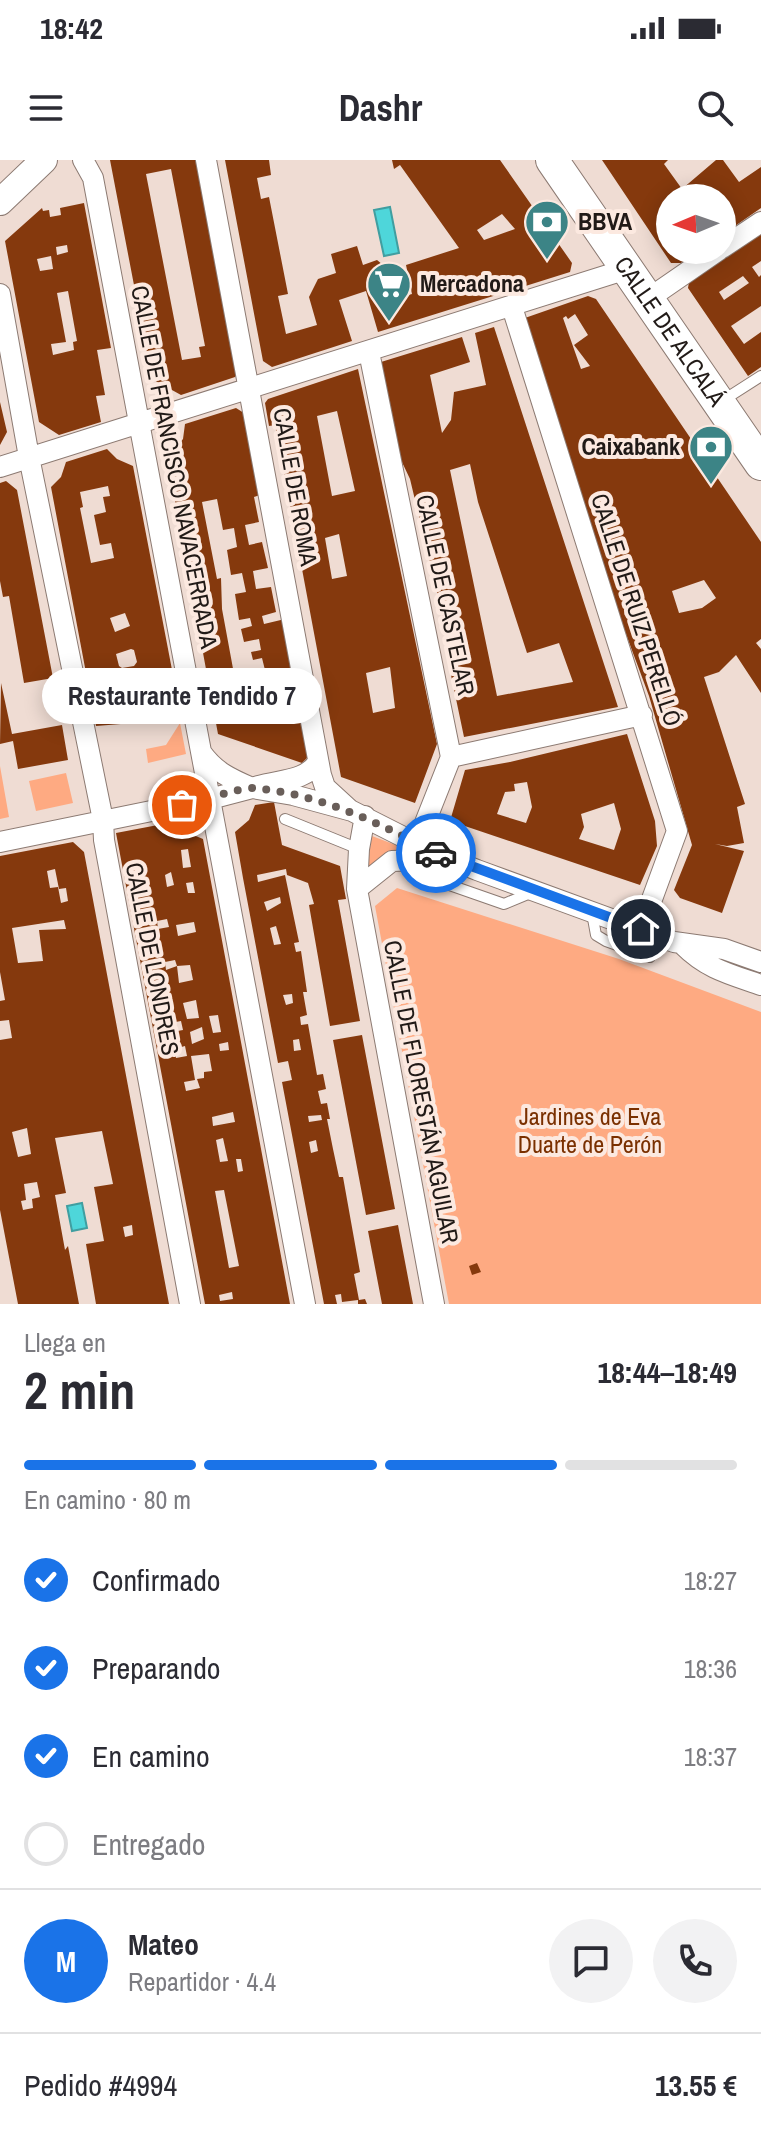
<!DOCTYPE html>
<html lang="es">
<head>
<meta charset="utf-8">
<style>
  body { margin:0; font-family:"Archivo Narrow",sans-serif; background:#f2f2f3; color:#2b2b33; height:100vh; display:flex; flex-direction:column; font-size:30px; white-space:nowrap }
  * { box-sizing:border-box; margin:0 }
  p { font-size:26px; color:#7c7c81 }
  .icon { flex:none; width:44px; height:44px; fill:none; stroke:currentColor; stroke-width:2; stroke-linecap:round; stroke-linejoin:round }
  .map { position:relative; height:1144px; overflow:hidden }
  .side { display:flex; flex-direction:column; background:#fff; flex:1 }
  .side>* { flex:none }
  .needle { width:52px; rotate:268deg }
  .fabs { position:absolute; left:656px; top:24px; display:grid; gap:16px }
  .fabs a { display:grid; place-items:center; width:80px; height:80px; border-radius:50%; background:#fff; box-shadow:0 4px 20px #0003; font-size:40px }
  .pin { position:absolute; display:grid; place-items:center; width:68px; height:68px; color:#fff; margin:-34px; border:4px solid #fff; border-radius:50%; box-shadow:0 2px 8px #0007 }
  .courier { position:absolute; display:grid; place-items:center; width:80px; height:80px; margin:-40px; border:6px solid #1a73e8; border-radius:50%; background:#fff; color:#222; box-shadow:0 2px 10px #0007 }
  .bubble { position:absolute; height:56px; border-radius:28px; background:#fff; box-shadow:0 4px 20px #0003; font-size:26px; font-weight:700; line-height:56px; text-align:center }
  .summary em { font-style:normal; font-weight:700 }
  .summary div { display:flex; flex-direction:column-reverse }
  .summary { display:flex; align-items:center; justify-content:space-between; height:136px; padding:0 24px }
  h1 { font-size:52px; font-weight:700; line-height:60px }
  .bar { display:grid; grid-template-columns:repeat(4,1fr); gap:12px 8px; align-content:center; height:96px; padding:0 24px }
  .bar i { height:10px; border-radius:6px; background:#e1e1e2 }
  .bar .current { background:#1a73e8 }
  .bar p { grid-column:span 4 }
  .line { display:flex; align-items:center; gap:20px; padding:0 24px; border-top:2px solid #e1e1e2 }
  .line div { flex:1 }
  .round { display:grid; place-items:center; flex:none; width:84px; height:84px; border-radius:42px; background:#f2f2f3 }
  ol { padding:0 24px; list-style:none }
  li { display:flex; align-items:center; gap:24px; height:88px }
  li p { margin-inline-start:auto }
  li .icon { padding:8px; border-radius:50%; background:#1a73e8; color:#fff; stroke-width:4 }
  li:last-child { color:#7c7c81 }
  li i { width:44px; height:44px; border:4px solid #e1e1e2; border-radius:50% }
  .status { display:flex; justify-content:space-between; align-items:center; height:56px; padding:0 40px; background:#fff; direction:ltr }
  .status svg { height:22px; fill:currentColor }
  header { display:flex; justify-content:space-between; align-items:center; height:104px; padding:0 24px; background:#fff; font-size:36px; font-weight:700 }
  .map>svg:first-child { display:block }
  .green { fill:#feaa82 }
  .water { fill:#4ed6da; stroke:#409ea0; stroke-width:2 }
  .building { fill:#85390d; fill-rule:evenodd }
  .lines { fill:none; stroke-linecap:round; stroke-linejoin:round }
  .service-casing { stroke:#8c7a72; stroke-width:12 }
  .minor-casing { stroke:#8c7a72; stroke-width:22 }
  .tertiary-casing { stroke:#8c7a72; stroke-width:28 }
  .primary-casing { stroke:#8c7a72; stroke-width:34 }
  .service { stroke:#fff; stroke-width:10 }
  .minor { stroke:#fff; stroke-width:20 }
  .tertiary { stroke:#fff; stroke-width:26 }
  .primary { stroke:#fff; stroke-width:32 }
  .done { stroke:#695e59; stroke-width:8; stroke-dasharray:0 14.4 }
  .route { stroke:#1a73e8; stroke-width:10 }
  .labels { text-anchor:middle; stroke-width:8; stroke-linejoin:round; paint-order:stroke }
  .poi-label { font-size:24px; font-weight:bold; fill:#211a17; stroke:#fce9e0; text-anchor:start }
  .street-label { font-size:24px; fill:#211a17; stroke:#fce9e0 }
  .park-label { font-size:24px; fill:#7a3000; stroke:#fce9e0 }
</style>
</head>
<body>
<div class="status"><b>18:42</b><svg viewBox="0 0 49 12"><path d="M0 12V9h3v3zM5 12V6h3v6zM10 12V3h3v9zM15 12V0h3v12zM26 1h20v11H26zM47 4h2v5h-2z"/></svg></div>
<header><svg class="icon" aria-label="menu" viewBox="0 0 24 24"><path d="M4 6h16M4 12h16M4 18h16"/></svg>Dashr<svg class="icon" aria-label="search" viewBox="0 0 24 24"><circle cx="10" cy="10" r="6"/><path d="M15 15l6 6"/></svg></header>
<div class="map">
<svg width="761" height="1144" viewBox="0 0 761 1144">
  <rect width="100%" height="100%" fill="#efdcd3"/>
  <path class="green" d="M180 563 186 594 148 603 146 589 166 585Z
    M0 606 9 657 0 659Z
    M66 613 73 643 36 651 29 621Z
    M372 676 401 687 404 692 366 712Z
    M397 728 619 799 761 852V1144H449L375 746Z"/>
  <path class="water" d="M390 47 399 93 384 96 374 50Z
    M82 1043 87 1068 72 1071 67 1046Z"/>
  <path class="building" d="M110 0H197L237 214 235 217 181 235 152 219ZM171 9 205 186 199 187 201 197 182 200 146 14Z
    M225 0H269L271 15 257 18 261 39 269 37 288 134 278 136 286 174 317 165 309 137 318 119 336 113 331 94 357 86 363 105 377 100 389 110 398 138 412 134 406 105 459 88 400 5 394 9 392 0H500L572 103 570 112 378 172 366 131 339 140 352 181 272 207 263 201ZM502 54 515 69 484 80 477 70Z
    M602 0H668L664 4 682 29 716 0H723L739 22 761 7V48L722 75V38H670V90H699L681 103H671Z
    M84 43 111 188 97 190 105 235 96 236 101 262 59 275 39 262 5 81 42 48 43 51 49 50 50 57 61 55 60 48ZM67 85 68 92 57 95 56 87ZM51 96 53 109 40 111 37 99ZM68 131 77 181 73 182 74 190 53 195 51 184 66 182 57 133Z
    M761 73V101L752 107 759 117 761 115V146L731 166 744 184 761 172V207L748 216 688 128 689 122ZM743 116 749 123 724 140 719 132Z
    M588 136 596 139 761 382V479L756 483 761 489V533L736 495 719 512 704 517 745 644 737 647 744 683 727 686 715 684 744 691 722 753 680 738 674 730 692 685 649 536 617 450 522 159ZM575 154 588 175 574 185 590 206 581 209 563 158 566 156 568 159ZM704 420 716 438 702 448 679 453 672 431Z
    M494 167 618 547 464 577 451 515 450 495 438 436 410 319 401 300 381 202 462 177 470 202 430 215 442 273 451 260 454 232 486 225 475 173ZM470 304 478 342 527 493 559 483 573 522 497 536 450 310Z
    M358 209 437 584 415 643 341 617 275 265 269 266 265 243 268 239ZM337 251 355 331 332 336 317 256ZM339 374 347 416 332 419 325 378ZM390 507 395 548 373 553 366 513Z
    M0 242 7 272 0 285Z
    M236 248 244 253 260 335 254 337 259 362 245 365 249 385 262 382 268 408 253 411 256 429 271 427 276 452 262 456 264 464 285 459 310 595 302 603 218 574 167 298 183 279 185 264ZM217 339 223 370 234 368 237 387 227 390 231 415 242 413 246 432 235 434 239 460 250 458 252 466 241 469 244 482 259 479 261 490 251 492 253 500 262 498 265 510 234 514 222 449 221 418 217 419 202 342Z
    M107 289 117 299 133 306 177 536 158 561 96 566 51 327 61 317 66 302ZM108 326 110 336 103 337 106 352 94 355 100 385 111 383 114 398 91 403 80 348 83 347 80 332ZM125 453 130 466 115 472 110 458ZM131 489 134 490 137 502 134 506 122 508 119 506 116 494ZM139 526 141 527 142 542 129 545 125 543V528Z
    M6 321 17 330 53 518 24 523 9 436 3 437 0 421V323Z
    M1 523 12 574 62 565 68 600 18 609 13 581 0 584Z
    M627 574 655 661 657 686 640 725 450 661 465 610 510 602ZM527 622 532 647 526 663 497 654 505 632 515 631 514 624ZM614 643 621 669 614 690 579 679 584 667 581 654Z
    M274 642 282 685 340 706 346 739 338 740 360 861 330 866 309 745 314 744 308 723 287 715 286 709 257 715 258 722 285 715 299 782 294 783 296 792 301 791 307 832H303L307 855 300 857 301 865 308 864 317 915 323 914 326 929 318 931 321 944 327 943 330 959H327L333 989 339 1017H343L360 1112 354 1114 359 1140 365 1139 367 1144H358V1140L342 1142 341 1134 335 1135 337 1144H324L282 922 292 920 288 901 278 903 243 718 235 672 249 660 255 645ZM280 737 281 743 267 751 264 742ZM276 766 281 784 274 785 270 768ZM292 834 293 843 286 845 283 835ZM299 879 301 890 294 891 293 880ZM321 955 322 960 309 962 308 956ZM316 980 318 991 311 993 309 982Z
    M179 661 191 674 203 679 290 1144H205L116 673ZM188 689 191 707 183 708 181 690ZM171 712 174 725 167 727 165 715ZM193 722 195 733H188L186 723ZM167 759 169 767 158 769 157 761ZM194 762 196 772 178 776 176 765ZM175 800 177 806 190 805 193 820 179 823 177 806 166 810 165 802ZM196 840 199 858 187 859 183 843ZM218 855 221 872 213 873 209 856ZM181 861 183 870 172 872 170 863ZM202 867 204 879 192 884 190 872ZM228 882 229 890 220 891 219 884ZM185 886 187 896 176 898 174 889ZM209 894 212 911 204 912V918L197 919 200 928 186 931 184 922 195 920 191 896ZM233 952 235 962 213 966 212 957ZM223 978 228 1001 220 1002 216 980ZM236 999H241L243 1011 238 1012ZM224 1030 239 1106 229 1108 215 1031ZM232 1132 233 1139 220 1141 219 1135Z
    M73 682 84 692 169 1144H96L86 1084 104 1081 94 1027 113 1024 102 971 55 978 66 1033 55 1035 65 1090 68 1086 79 1144H18L0 1050V880L12 878 9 860 0 861V841L5 840 0 812V696ZM55 709 59 729 66 728 68 741 61 743 58 727 50 728 47 711ZM64 760 66 769 39 770 43 801 18 803 12 768ZM27 968 31 994 18 997 12 972ZM37 1022 40 1037 32 1039 33 1048 23 1050 21 1041 26 1040 24 1024ZM132 1065 133 1075 125 1077 123 1067Z
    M362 875 395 1049 366 1055 333 880Z
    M398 1065 413 1144H382L368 1071Z
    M477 1103 481 1112 472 1115 469 1106Z"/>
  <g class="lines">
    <g class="service-casing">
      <path id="service" d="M722 241 761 216
        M285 659 359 689
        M441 722 504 744 533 732
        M592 753 596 775 606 781 650 797"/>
    </g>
    <g class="minor-casing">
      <path id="minor" d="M83 0 93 18 305 1144
        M206 0 321 615 325 627 349 649
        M722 88 761 62
        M0 134 29 297 103 660 104 680 190 1144
        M648 139 719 90
        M512 147 677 671 641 769
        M369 192 451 597 417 683
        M0 307 627 109
        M201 592C215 612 231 619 252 628 277 619 304 623 318 602
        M451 597 642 555
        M0 682 210 639 252 628 293 635 352 651 437 694 477 710 674 782 724 789 761 802
        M357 729 359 689 365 656
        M683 785C707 809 729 814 761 825
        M434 1144 357 729 392 701 419 700 437 694"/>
    </g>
    <g class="tertiary-casing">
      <path id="tertiary" d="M0 42 44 0"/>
    </g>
    <g class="primary-casing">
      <g id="primary">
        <path id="s1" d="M552 0 761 304"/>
      </g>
    </g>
    <use href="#service" class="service"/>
    <use href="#minor" class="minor"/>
    <use href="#tertiary" class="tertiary"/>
    <use href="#primary" class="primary"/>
  </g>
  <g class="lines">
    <path class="done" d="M182 645C199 642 240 627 254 628 320 634 379 663 436 693"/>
    <path class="route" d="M436 693 641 769"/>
  </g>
  <defs>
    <g id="bank-pin" transform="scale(2.3)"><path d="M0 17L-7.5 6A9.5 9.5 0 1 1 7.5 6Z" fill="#3c8486" stroke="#fce9e0"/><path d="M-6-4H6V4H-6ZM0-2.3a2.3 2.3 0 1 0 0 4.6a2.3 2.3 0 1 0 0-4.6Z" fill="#fff"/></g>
    <g id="supermarket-pin" transform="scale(2.3)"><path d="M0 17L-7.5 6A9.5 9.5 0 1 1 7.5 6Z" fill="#3c8486" stroke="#fce9e0"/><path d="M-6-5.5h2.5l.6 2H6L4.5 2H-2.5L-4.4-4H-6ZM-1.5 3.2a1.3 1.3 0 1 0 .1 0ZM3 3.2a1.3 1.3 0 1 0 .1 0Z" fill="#fff"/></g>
  </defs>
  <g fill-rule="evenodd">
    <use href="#bank-pin" x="547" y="62"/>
    <use href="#supermarket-pin" x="389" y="124"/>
    <use href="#bank-pin" x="711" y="287"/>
  </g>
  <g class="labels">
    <g class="poi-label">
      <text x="578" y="70">BBVA</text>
      <text x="420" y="132">Mercadona</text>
      <text x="680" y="295" text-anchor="end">Caixabank</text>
    </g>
    <g class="street-label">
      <text dy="8" stroke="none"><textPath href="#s1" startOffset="208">CALLE DE ALCALÁ</textPath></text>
      <text transform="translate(174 307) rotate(79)" y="8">CALLE DE FRANCISCO NAVACERRADA</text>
      <text transform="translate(295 327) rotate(80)" y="8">CALLE DE ROMA</text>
      <text transform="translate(445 435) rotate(78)" y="8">CALLE DE CASTELAR</text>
      <text transform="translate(636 450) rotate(72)" y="8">CALLE DE RUIZ PERELLÓ</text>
      <text transform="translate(152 799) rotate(79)" y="8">CALLE DE LONDRES</text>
      <text transform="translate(421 932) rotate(79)" y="8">CALLE DE FLORESTÁN AGUILAR</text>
    </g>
    <g class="park-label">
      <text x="590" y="965">Jardines de Eva<tspan x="590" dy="28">Duarte de Perón</tspan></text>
    </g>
  </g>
</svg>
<div class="fabs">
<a><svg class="needle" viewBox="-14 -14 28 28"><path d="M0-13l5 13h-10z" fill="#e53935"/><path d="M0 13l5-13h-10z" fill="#7c7c81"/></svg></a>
</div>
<div class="pin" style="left:182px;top:645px;background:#ea580c"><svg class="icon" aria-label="bag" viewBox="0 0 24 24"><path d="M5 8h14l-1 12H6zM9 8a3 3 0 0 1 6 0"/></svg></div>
<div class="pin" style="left:641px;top:769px;background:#1f2937"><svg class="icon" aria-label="home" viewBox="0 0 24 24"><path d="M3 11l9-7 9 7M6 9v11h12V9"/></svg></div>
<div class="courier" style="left:436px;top:693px"><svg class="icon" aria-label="car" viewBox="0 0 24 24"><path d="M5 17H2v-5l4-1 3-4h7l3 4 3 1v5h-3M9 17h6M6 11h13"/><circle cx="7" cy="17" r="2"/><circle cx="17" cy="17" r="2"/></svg></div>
<div class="bubble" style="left:42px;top:508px;width:280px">Restaurante Tendido 7</div>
</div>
<section class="side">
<div class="summary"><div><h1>2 min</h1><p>Llega en</p></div><em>18:44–18:49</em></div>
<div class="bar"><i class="current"></i><i class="current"></i><i class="current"></i><i></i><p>En camino · 80 m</p></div>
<ol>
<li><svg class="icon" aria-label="check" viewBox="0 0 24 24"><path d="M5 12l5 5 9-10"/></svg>Confirmado<p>18:27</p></li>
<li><svg class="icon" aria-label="check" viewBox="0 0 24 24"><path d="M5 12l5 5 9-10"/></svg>Preparando<p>18:36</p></li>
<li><svg class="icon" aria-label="check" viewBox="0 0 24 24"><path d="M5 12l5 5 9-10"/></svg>En camino<p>18:37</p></li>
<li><i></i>Entregado</li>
</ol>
<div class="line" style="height:144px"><b class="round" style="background:#1a73e8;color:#fff">M</b><div><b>Mateo</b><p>Repartidor · 4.4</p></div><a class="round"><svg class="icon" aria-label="chat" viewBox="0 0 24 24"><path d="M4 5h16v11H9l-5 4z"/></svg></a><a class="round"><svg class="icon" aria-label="phone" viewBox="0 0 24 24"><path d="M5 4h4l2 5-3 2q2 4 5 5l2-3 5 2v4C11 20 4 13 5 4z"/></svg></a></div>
<div class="line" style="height:104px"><div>Pedido #4994</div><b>13.55 €</b></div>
</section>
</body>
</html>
